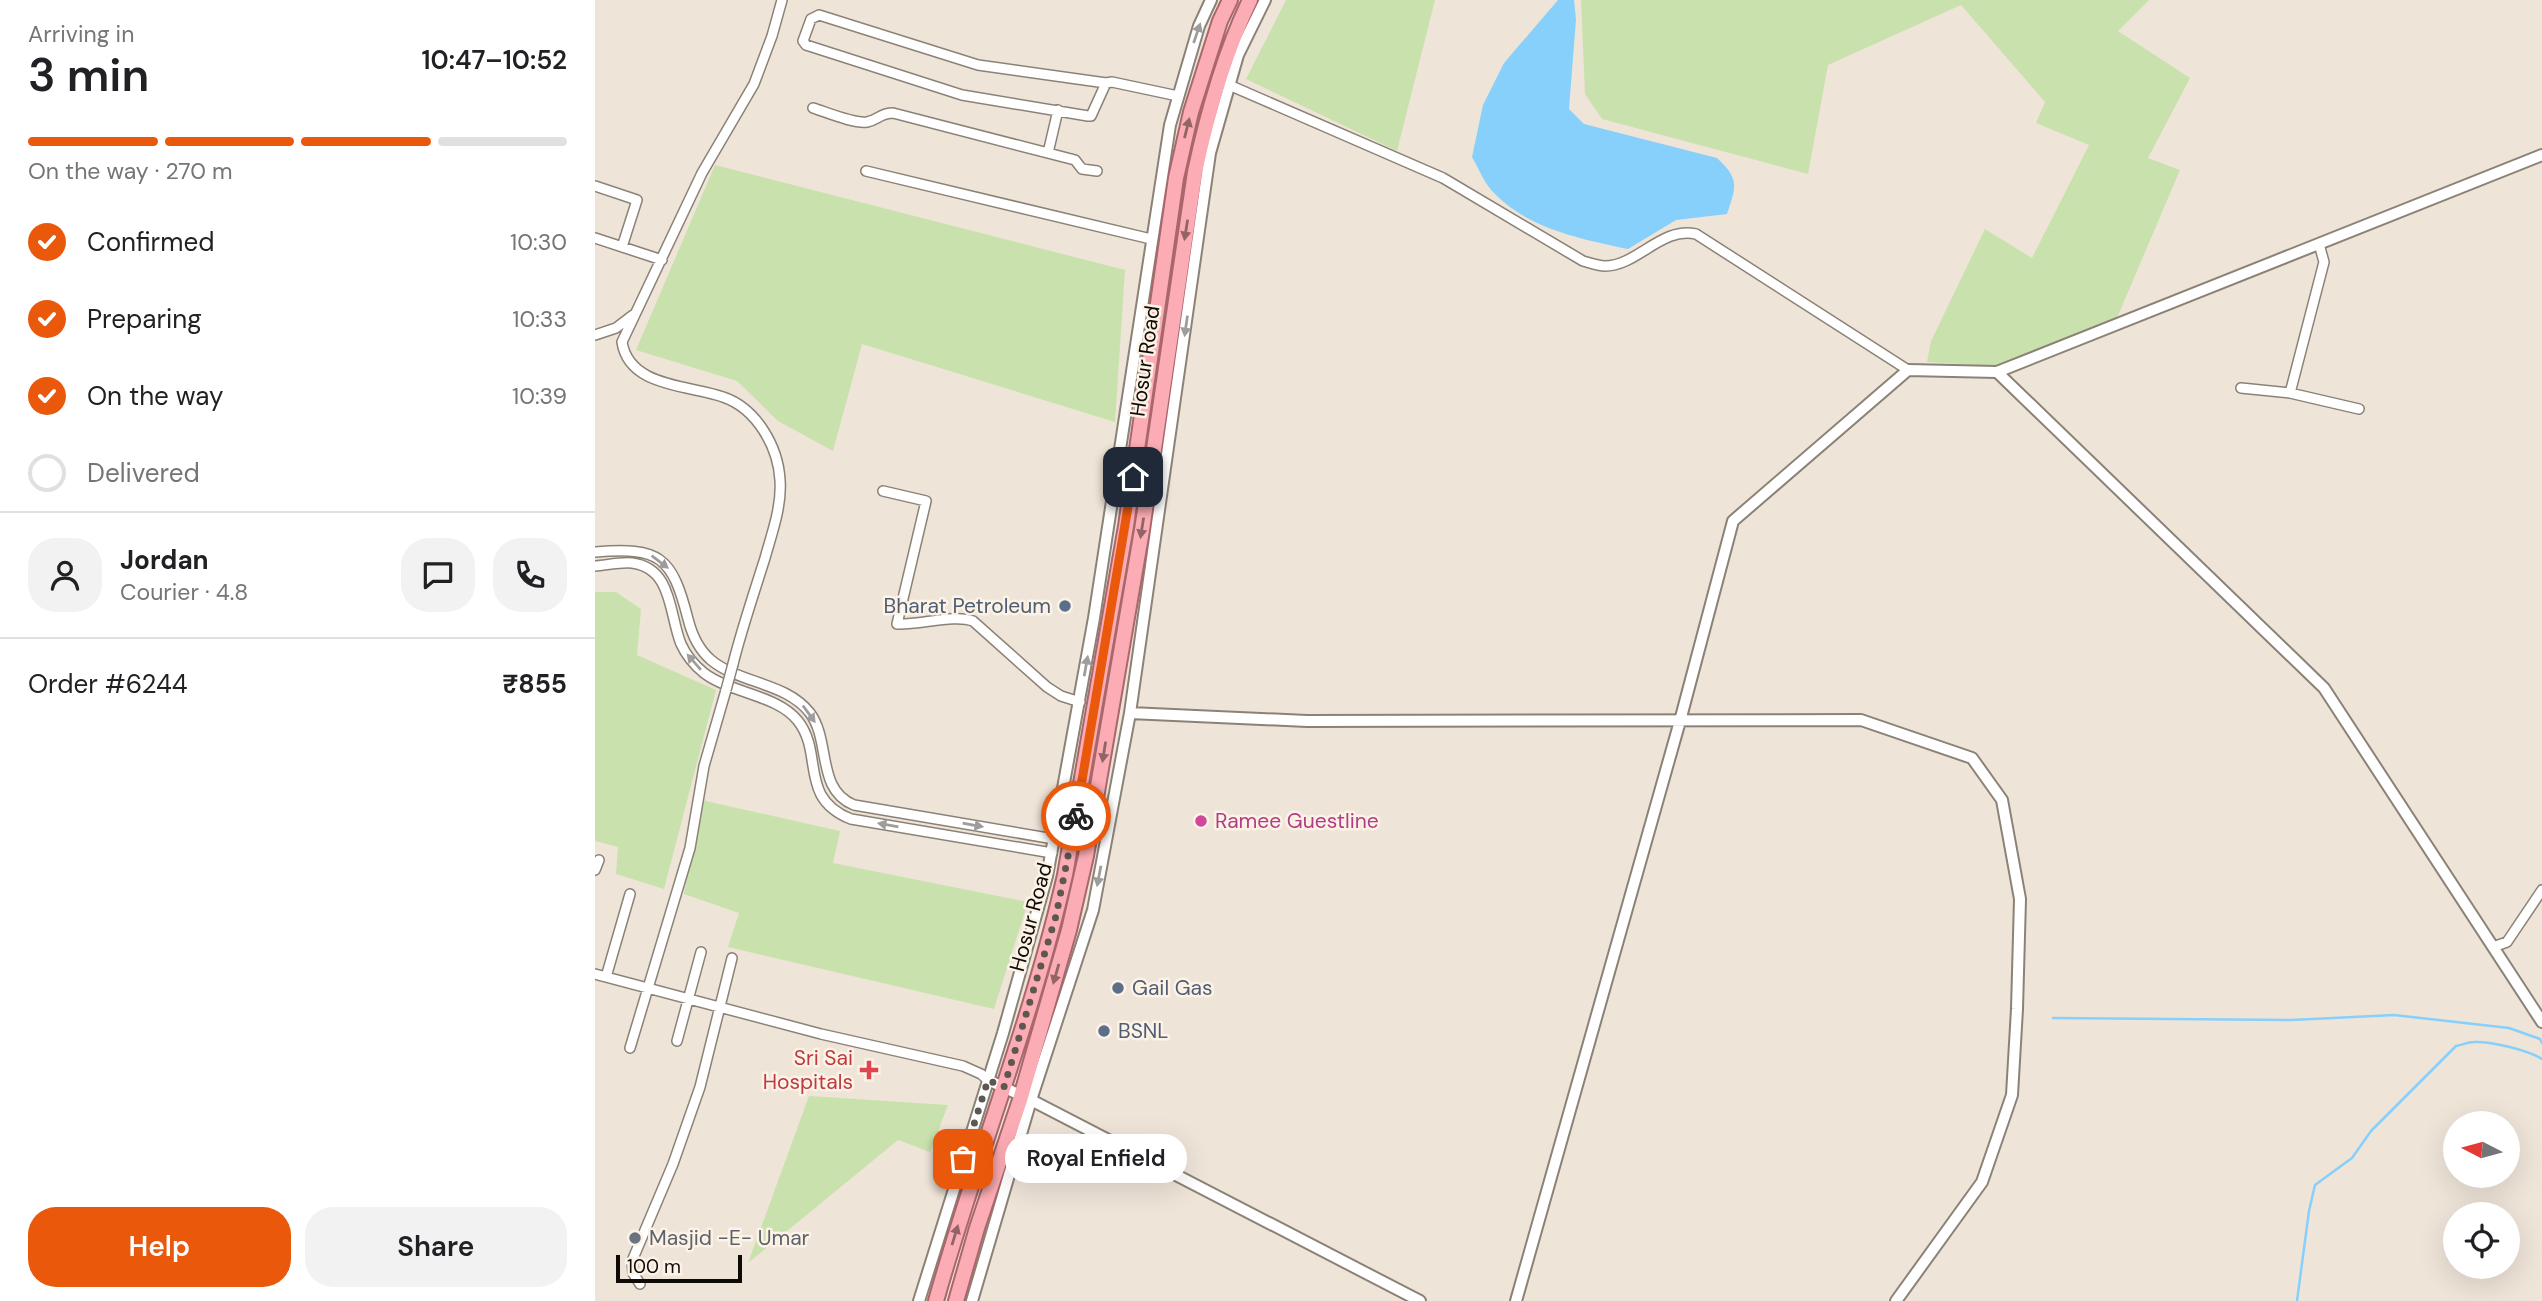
<!DOCTYPE html>
<html lang="en">
<head>
<meta charset="utf-8">
<style>
  body { margin:0; font-family:"DM Sans",sans-serif; background:#f2f2f2; color:#202124; height:100vh; display:flex; flex-direction:column; font-size:26px; white-space:nowrap }
  * { box-sizing:border-box; margin:0 }
  p { font-size:23px; color:#757577 }
  .icon { flex:none; width:38px; height:38px; fill:none; stroke:currentColor; stroke-width:2; stroke-linecap:round; stroke-linejoin:round }
  .map { position:relative; flex:1; overflow:hidden }
  .panel { display:flex; flex-direction:column; background:#fff; width:595px }
  .panel>* { flex:none }
  .needle { width:46px; rotate:276deg }
  .buttons { position:absolute; left:1848px; top:1111px; display:grid; gap:14px }
  .buttons a { display:grid; place-items:center; width:77px; height:77px; border-radius:50%; background:#fff; box-shadow:0 7px 28px #0002; font-size:35px }
  .scale { position:absolute; left:21px; bottom:18px; width:126px; box-sizing:border-box; padding-left:7px; border:4px solid #0e0b07; border-top:0; font-size:19px; line-height:24px; white-space:nowrap; color:#0e0b07; -webkit-text-stroke:5px #fcf2e5; paint-order:stroke }
  .pin { position:absolute; display:grid; place-items:center; width:60px; height:60px; color:#fff; margin:-30px; border-radius:14px; box-shadow:0 4px 10px #0006 }
  .courier { position:absolute; display:grid; place-items:center; width:70px; height:70px; margin:-35px; border:5px solid #ea580c; border-radius:50%; background:#fff; color:#222; box-shadow:0 2px 9px #0007 }
  .bubble { position:absolute; height:49px; border-radius:24px; background:#fff; box-shadow:0 7px 28px #0002; font-size:23px; font-weight:600; line-height:49px; text-align:center }
  .overview em { font-style:normal; font-weight:600 }
  .overview div { display:flex; flex-direction:column-reverse }
  .overview { display:flex; align-items:center; justify-content:space-between; height:119px; padding:0 28px }
  h1 { font-size:46px; font-weight:600; line-height:52px }
  .bar { display:grid; grid-template-columns:repeat(4,1fr); gap:10px 7px; align-content:center; height:84px; padding:0 28px }
  .bar i { height:9px; border-radius:5px; background:#e0e0e0 }
  .bar .current { background:#ea580c }
  .bar p { grid-column:span 4 }
  .line { display:flex; align-items:center; gap:18px; padding:0 28px; border-top:2px solid #e0e0e0 }
  .line div { flex:1 }
  .round { display:grid; place-items:center; flex:none; width:74px; height:74px; border-radius:28px; background:#f2f2f2 }
  ol { padding:0 28px; list-style:none }
  li { display:flex; align-items:center; gap:21px; height:77px }
  li p { margin-inline-start:auto }
  li .icon { padding:7px; border-radius:50%; background:#ea580c; color:#fff; stroke-width:4 }
  li:last-child { color:#757577 }
  li i { width:38px; height:38px; border:4px solid #e0e0e0; border-radius:50% }
  .action { display:flex; gap:14px; margin-top:auto; padding:14px 28px }
  .action a { flex:1; height:80px; border-radius:28px; background:#ea580c; color:#fff; font-size:28px; font-weight:600; line-height:80px; text-align:center }
  .action a+a { background:#f2f2f2; color:#202124 }
  main { display:flex; flex:1; min-height:0 }
  .map>svg:first-child { display:block }
  .green { fill:#c9e2ad }
  .water { fill:#87d0fb }
  .lines { fill:none; stroke-linecap:round; stroke-linejoin:round }
  .stream { stroke:#87d0fb; stroke-width:2.5 }
  .minor-casing { stroke:#8b8277; stroke-width:12 }
  .tertiary-casing { stroke:#8b8277; stroke-width:14 }
  .trunk-casing { stroke:#a9676c; stroke-width:18 }
  .minor { stroke:#fff; stroke-width:9 }
  .tertiary { stroke:#fff; stroke-width:10 }
  .trunk { stroke:#fcacb4; stroke-width:14 }
  .minor-bridge-casing { stroke:#8b8277; stroke-width:12; stroke-linecap:butt }
  .minor-bridge { stroke:#fff; stroke-width:9 }
  .oneway { fill:#9f9d9c }
  .oneway2 { fill:#916466 }
  .done { stroke:#5d5750; stroke-width:7; stroke-dasharray:0 12.6 }
  .route { stroke:#ea580c; stroke-width:9 }
  .service-dot { fill:#5c6f8a; stroke:#fcf2e5; stroke-width:2.5 }
  .hotel-dot { fill:#d1479c; stroke:#fcf2e5; stroke-width:2.5 }
  .health-dot { fill:#e0444e; stroke:#fcf2e5; stroke-width:2.5 }
  .worship-dot { fill:#6b7280; stroke:#fcf2e5; stroke-width:2.5 }
  .labels { text-anchor:middle; stroke-width:5; stroke-linejoin:round; paint-order:stroke }
  .street-label { font-size:21px; fill:#0e0b07; stroke:#fcf2e5 }
  .service-label { font-size:21px; fill:#4e5e75; stroke:#fcf2e5; text-anchor:start }
  .hotel-label { font-size:21px; fill:#b23c85; stroke:#fcf2e5; text-anchor:start }
  .health-label { font-size:21px; fill:#be3a42; stroke:#fcf2e5; text-anchor:end }
  .worship-label { font-size:21px; fill:#5b616d; stroke:#fcf2e5; text-anchor:start }
</style>
</head>
<body>
<main>
<section class="panel">
<div class="overview"><div><h1>3 min</h1><p>Arriving in</p></div><em>10:47–10:52</em></div>
<div class="bar"><i class="current"></i><i class="current"></i><i class="current"></i><i></i><p>On the way · 270 m</p></div>
<ol>
<li><svg class="icon" aria-label="check" viewBox="0 0 24 24"><path d="M5 12l5 5 9-10"/></svg>Confirmed<p>10:30</p></li>
<li><svg class="icon" aria-label="check" viewBox="0 0 24 24"><path d="M5 12l5 5 9-10"/></svg>Preparing<p>10:33</p></li>
<li><svg class="icon" aria-label="check" viewBox="0 0 24 24"><path d="M5 12l5 5 9-10"/></svg>On the way<p>10:39</p></li>
<li><i></i>Delivered</li>
</ol>
<div class="line" style="height:126px"><a class="round"><svg class="icon" aria-label="person" viewBox="0 0 24 24"><circle cx="12" cy="8" r="4"/><path d="M4 21q1-7 8-7t8 7"/></svg></a><div><b>Jordan</b><p>Courier · 4.8</p></div><a class="round"><svg class="icon" aria-label="chat" viewBox="0 0 24 24"><path d="M4 5h16v11H9l-5 4z"/></svg></a><a class="round"><svg class="icon" aria-label="phone" viewBox="0 0 24 24"><path d="M5 4h4l2 5-3 2q2 4 5 5l2-3 5 2v4C11 20 4 13 5 4z"/></svg></a></div>
<div class="line" style="height:91px"><div>Order #6244</div><b>₹855</b></div>
<div class="action"><a>Help</a><a>Share</a></div>
</section>
<div class="map">
<svg width="1947" height="1301" viewBox="0 0 1947 1301">
  <rect width="100%" height="100%" fill="#efe4d8"/>
  <path class="green" d="M691 0H840L802 151 651 79Z
    M986 0H1554L1523 31 1595 78 1553 158 1585 170 1522 318 1401 366 1332 362 1336 341 1390 229 1437 258 1494 145 1441 123 1450 102 1366 5 1233 65 1213 174 1007 119 990 94Z
    M120 165 530 270 520 422 267 344 238 451 183 421 142 381 41 350Z
    M0 592H21L46 609 42 655 121 690 69 889 21 874 23 847 0 841Z
    M106 800 245 831 238 863 433 902 399 1009 133 947 144 913 89 894Z
    M214 1096 353 1105 335 1152 303 1140 153 1263Z"/>
  <path class="water" d="M963 0H979L981 19 974 109 989 124 1122 158C1145 179 1141 187 1132 214L1081 220 1033 249C987 239 934 229 900 194 890 185 884 169 877 157L888 105 909 63Z"/>
  <g class="lines">
    <path class="stream" d="M1458 1018 1697 1020 1799 1015 1914 1028 1945 1039 1947 1043
      M1702 1301 1714 1211 1720 1185 1757 1158 1776 1131 1861 1046C1867 1045 1873 1042 1879 1042 1895 1041 1933 1050 1947 1059"/>
    <g class="minor-casing">
      <path id="minor" d="M511 83 496 116H493L367 95 211 45 208 41 216 19 224 15 383 65 511 83 517 82 583 96
        M634 85 848 178 988 261C995 263 1003 266 1010 266 1042 266 1067 226 1101 234L1313 370
        M218 108C231 112 259 124 272 122 283 120 285 113 298 113L480 160 487 169 502 171
        M453 153 463 110
        M271 171 556 239
        M0 186 42 200 27 247
        M0 238 67 260
        M0 335 21 328 38 315
        M1646 388 1695 393 1764 409
        M1695 393 1729 262 1724 244
        M288 491 331 501 302 624C325 625 360 614 378 621L452 687 466 696 485 702
        M0 552C65 547 77 556 93 619 97 635 103 649 116 660 145 684 191 682 215 713 236 741 221 790 259 805L459 839
        M0 566C12 565 25 562 37 563 78 568 74 615 86 644 91 655 99 665 109 673 135 693 183 695 203 721 229 754 203 798 256 819L457 853
        M138 664C147 628 159 593 170 558 177 533 187 506 185 480 183 446 161 408 128 397 96 385 34 388 27 342L107 173 159 84 177 36 187 0
        M0 870 4 860
        M1898 947 1912 942 1947 890
        M0 974 226 1034 368 1066 386 1074 393 1080
        M11 977 35 894
        M82 1041 106 952
        M35 1048 95 848 109 766 131 690
        M45 1284 38 1273 37 1261 78 1164 105 1087 137 958"/>
    </g>
    <g class="tertiary-casing">
      <path id="tertiary" d="M1402 372 1947 155
        M535 713 712 721 1266 720 1377 758 1407 800 1425 899 1422 1009 1417 1095 1387 1182 1301 1301
        M393 1080 436 1100 825 1301
        M324 1301 408 1033 452 876 499 618 575 125 604 26 616 0
        M377 1301 436 1100 498 910 535 713 615 153 643 55 670 0
        M921 1301 1085 721 1138 521 1313 370 1402 372 1729 688 1947 1022"/>
    </g>
    <g class="trunk-casing">
      <path id="trunk" d="M341 1301C381 1158 437 1020 470 875L531 526 581 178 596 112 625 21 635 0
        M361 1301 382 1228 425 1100 474 930 491 856 547 530 600 172C612 116 630 52 655 0"/>
    </g>
    <use href="#minor" class="minor"/>
    <use href="#tertiary" class="tertiary"/>
    <use href="#trunk" class="trunk"/>
    <g class="minor-bridge-casing">
      <path id="minor-bridge" d="M131 690 138 664"/>
    </g>
    <use href="#minor-bridge" class="minor-bridge"/>
  </g>
  <defs><path id="oneway-solid" d="M-6-.8H1V-3.2L6.5 0L1 3.2V.8H-6Z" transform="scale(1.75)"/></defs>
  <g class="oneway">
    <use href="#oneway-solid" transform="translate(602 33) rotate(-71)"/>
    <use href="#oneway-solid" transform="translate(591 326) rotate(98)"/>
    <use href="#oneway-solid" transform="translate(65 562) rotate(37)"/>
    <use href="#oneway-solid" transform="translate(99 662) rotate(-131)"/>
    <use href="#oneway-solid" transform="translate(491 666) rotate(-80)"/>
    <use href="#oneway-solid" transform="translate(214 714) rotate(54)"/>
    <use href="#oneway-solid" transform="translate(293 825) rotate(-170)"/>
    <use href="#oneway-solid" transform="translate(378 825) rotate(10)"/>
    <use href="#oneway-solid" transform="translate(504 876) rotate(101)"/>
  </g>
  <g class="oneway2">
    <use href="#oneway-solid" transform="translate(592 128) rotate(-76)"/>
    <use href="#oneway-solid" transform="translate(591 230) rotate(99)"/>
    <use href="#oneway-solid" transform="translate(547 528) rotate(99)"/>
    <use href="#oneway-solid" transform="translate(509 752) rotate(99)"/>
    <use href="#oneway-solid" transform="translate(461 974) rotate(106)"/>
    <use href="#oneway-solid" transform="translate(360 1235) rotate(-73)"/>
  </g>
  <g class="lines">
    <path class="done" d="M368 1159 393 1080 409 1087 461 916 481 816"/>
    <path class="route" d="M481 816 538 477"/>
  </g>
  <g class="service-dot">
    <circle cx="470" cy="606" r="7"/>
    <circle cx="523" cy="988" r="7"/>
    <circle cx="509" cy="1031" r="7"/>
  </g>
  <circle class="hotel-dot" cx="606" cy="821" r="7"/>
  <path class="health-dot" d="M270.5 1059.5h7v7h7v7h-7v7h-7v-7h-7v-7h7z"/>
  <circle class="worship-dot" cx="40" cy="1238" r="7"/>
  <g class="labels">
    <g class="street-label">
      <text transform="translate(550 361) rotate(-82)" y="7">Hosur Road</text>
      <text transform="translate(436 917) rotate(-75)" y="7">Hosur Road</text>
    </g>
    <g class="service-label">
      <text x="456" y="613" text-anchor="end">Bharat Petroleum</text>
      <text x="537" y="995">Gail Gas</text>
      <text x="523" y="1038">BSNL</text>
    </g>
    <g class="hotel-label">
      <text x="620" y="828">Ramee Guestline</text>
    </g>
    <g class="health-label">
      <text x="258" y="1065">Sri Sai<tspan x="258" dy="24">Hospitals</tspan></text>
    </g>
    <g class="worship-label">
      <text x="54" y="1245">Masjid -E- Umar</text>
    </g>
  </g>
</svg>
<div class="buttons">
<a><svg class="needle" viewBox="-14 -14 28 28"><path d="M0-13l5 13h-10z" fill="#e53935"/><path d="M0 13l5-13h-10z" fill="#757577"/></svg></a>
<a><svg class="icon" aria-label="locate" viewBox="0 0 24 24"><circle cx="12" cy="12" r="6"/><path d="M12 2v4M12 18v4M2 12h4M18 12h4"/></svg></a>
</div>
<div class="scale">100 m</div>
<div class="pin" style="left:368px;top:1159px;background:#ea580c"><svg class="icon" aria-label="bag" viewBox="0 0 24 24"><path d="M5 8h14l-1 12H6zM9 8a3 3 0 0 1 6 0"/></svg></div>
<div class="pin" style="left:538px;top:477px;background:#1f2937"><svg class="icon" aria-label="home" viewBox="0 0 24 24"><path d="M3 11l9-7 9 7M6 9v11h12V9"/></svg></div>
<div class="courier" style="left:481px;top:816px"><svg class="icon" aria-label="bike" viewBox="0 0 24 24"><circle cx="6" cy="16" r="4"/><circle cx="18" cy="16" r="4"/><path d="M6 16l4-8h5l3 8M10 8l3 8H6M13 5h3"/></svg></div>
<div class="bubble" style="left:410px;top:1134px;width:182px">Royal Enfield</div>
</div>
</main>
</body>
</html>
